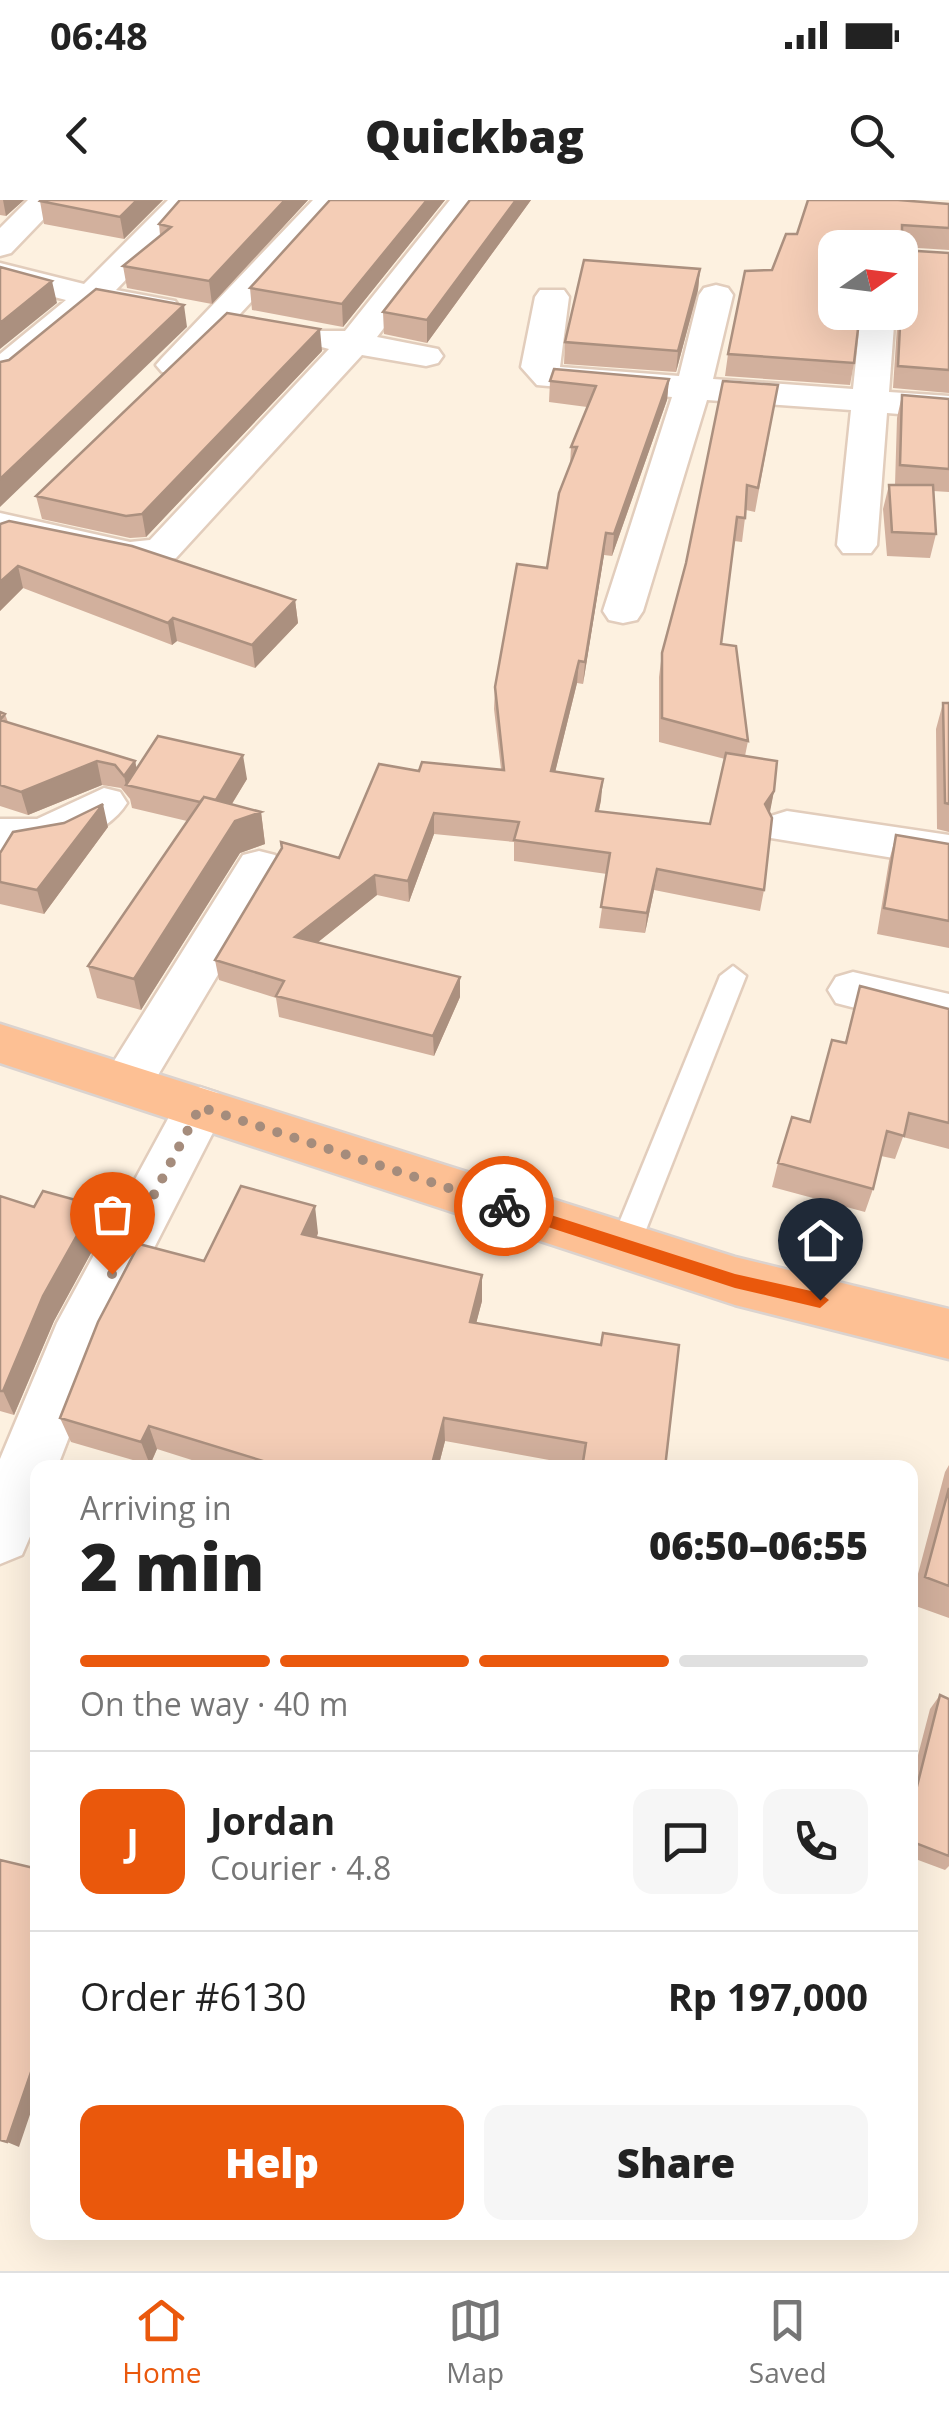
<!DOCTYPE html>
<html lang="en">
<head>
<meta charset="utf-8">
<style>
  body { margin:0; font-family:"Open Sans",sans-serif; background:#f6f6f6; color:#222; height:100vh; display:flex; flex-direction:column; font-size:38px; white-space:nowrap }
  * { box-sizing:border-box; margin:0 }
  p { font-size:32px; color:#767676 }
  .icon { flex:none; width:55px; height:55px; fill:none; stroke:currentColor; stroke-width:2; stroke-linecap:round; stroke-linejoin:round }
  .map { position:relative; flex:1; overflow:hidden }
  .sheet { position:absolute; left:30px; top:1260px; width:888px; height:780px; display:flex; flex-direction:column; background:#fff; border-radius:20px; box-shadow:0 10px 40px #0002 }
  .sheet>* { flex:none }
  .needle { width:65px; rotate:76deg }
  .tools { position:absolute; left:818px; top:30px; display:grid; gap:20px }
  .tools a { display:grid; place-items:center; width:100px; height:100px; border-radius:20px; background:#fff; box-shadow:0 10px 40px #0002; font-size:50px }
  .pin { position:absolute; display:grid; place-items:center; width:85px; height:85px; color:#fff; margin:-102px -42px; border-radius:50% 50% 50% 0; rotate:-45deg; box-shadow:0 0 10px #0007 }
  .pin .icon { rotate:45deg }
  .courier { position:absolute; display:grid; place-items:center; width:100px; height:100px; margin:-50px; border:8px solid #ea580c; border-radius:50%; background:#fff; color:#222; box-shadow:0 2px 12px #0007 }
  .summary em { font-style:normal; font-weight:800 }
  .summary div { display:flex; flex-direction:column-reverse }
  .summary { display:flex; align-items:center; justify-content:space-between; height:170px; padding:0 50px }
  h1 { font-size:65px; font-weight:800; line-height:75px }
  .bar { display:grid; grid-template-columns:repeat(4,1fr); gap:15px 10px; align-content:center; height:120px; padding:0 50px }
  .bar i { height:12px; border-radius:8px; background:#e0e0e0 }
  .bar .on { background:#ea580c }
  .bar p { grid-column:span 4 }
  .line { display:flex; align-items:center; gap:25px; padding:0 50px; border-top:2px solid #e0e0e0 }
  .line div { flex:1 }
  .round { display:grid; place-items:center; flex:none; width:105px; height:105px; border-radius:20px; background:#f6f6f6 }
  .action { display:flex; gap:20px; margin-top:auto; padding:20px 50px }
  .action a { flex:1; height:115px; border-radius:20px; background:#ea580c; color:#fff; font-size:40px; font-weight:800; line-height:115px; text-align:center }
  .action a+a { background:#f6f6f6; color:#222 }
  .status { display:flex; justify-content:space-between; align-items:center; height:70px; padding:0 50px; background:#fff; direction:ltr }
  .status svg { height:28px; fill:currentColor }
  header { display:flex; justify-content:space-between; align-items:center; height:130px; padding:0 50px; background:#fff; font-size:45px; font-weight:800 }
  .tabs { display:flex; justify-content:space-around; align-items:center; height:140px; border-top:2px solid #e0e0e0; background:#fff; font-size:28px; color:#767676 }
  .tabs a { display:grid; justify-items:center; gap:5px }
  .tabs .on { color:#ea580c }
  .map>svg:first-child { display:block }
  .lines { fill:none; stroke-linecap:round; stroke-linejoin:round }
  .service-casing { stroke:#e2cdbc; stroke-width:5 }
  .minor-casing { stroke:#e2cdbc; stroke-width:5 }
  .trunk-casing { stroke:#dbd3cf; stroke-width:5 }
  .service { fill:#fff; fill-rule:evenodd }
  .minor { fill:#fff; fill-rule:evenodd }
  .trunk { fill:#fdc094; fill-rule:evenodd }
  .wall { fill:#d2b09d }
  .shaded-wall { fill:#ab907f }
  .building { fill:#f4cdb6; stroke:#ab907f; stroke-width:2.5 }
  .route { fill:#ea580c }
  .done { stroke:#a58c7c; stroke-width:10; stroke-dasharray:0 18 }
</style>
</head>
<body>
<div class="status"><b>06:48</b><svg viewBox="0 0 49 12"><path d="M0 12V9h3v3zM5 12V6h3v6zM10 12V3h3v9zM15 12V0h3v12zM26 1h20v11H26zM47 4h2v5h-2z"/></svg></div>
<header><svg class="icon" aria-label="back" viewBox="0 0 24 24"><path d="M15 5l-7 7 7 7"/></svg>Quickbag<svg class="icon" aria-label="search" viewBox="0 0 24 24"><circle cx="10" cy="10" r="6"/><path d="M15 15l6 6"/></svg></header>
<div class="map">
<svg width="949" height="2071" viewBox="0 0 949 2071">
  <rect width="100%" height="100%" fill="#fdf1e0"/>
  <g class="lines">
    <g class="service-casing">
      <path id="service" d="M733 766 746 776 640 1045 636 1054 625 1058 614 1054 610 1045 720 776Z"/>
    </g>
    <g class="minor-casing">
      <path id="minor" d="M28 0H62L11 53 0 56V28Z
        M168 0H202L116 90 175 101 180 108 175 115 163 118 98 107 12 179 0 183V154L66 100 0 83V63L84 84Z
        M313 0H346L186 172H162L156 165 162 158Z
        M450 0H482L377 137 438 149 443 156 438 163 426 166 362 155 176 358 130 366 0 337V313L130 342 150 340 329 149 314 145 309 138 314 131H345Z
        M716 85 728 88 733 95 713 179 853 189 861 112H895L889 192 949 196V218L887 213 877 345 871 353H843L837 345 851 210 707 200 643 411 637 420 623 423 609 420 603 411 672 197 537 185 521 167 535 97 540 90H564L569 97 560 167 679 176 699 95 704 88Z
        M104 588 120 592 127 603C104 640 40 656 0 651V619H37Z
        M787 611 949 635V667L771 638 764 627 771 616Z
        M259 651 275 655 282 667 145 897 127 903 109 897 101 883 109 869 243 655Z
        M853 772 949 794V832L836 803 828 790 836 777Z
        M200 887 218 893 226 907 104 1146 57 1268H38V1318L22 1355 0 1364V1259L57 1123 182 893Z"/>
    </g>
    <g class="trunk-casing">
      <path id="trunk" d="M0 824 735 1057 949 1109V1159L735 1105 0 863Z"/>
    </g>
    <use href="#service" class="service"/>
    <use href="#minor" class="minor"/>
    <use href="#trunk" class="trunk"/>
  </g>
  <path class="wall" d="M0 0H24L6 16 0 15Z
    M163 0 124 39 44 24 40 1Z
    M180 0H308L212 104 127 88 123 66 160 35 159 24Z
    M330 0H445L343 127 252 110 250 88Z
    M470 0H531L427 143 384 134 383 112Z
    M949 4V50L902 47V50L949 53V193L893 188 898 112H900V48H835L854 163 850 185 725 176 728 154 772 70 797 34Z
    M700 69 698 90 676 172 564 164 565 142Z
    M322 151 146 337 130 338 42 319 36 296Z
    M669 179 667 200 612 356 604 355 583 484 577 483 555 572 601 600 599 611 710 624 725 559 659 542V477L662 453 778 185 755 312 746 310 742 342 734 341 721 444 748 541 745 556 774 591 769 613 764 690 760 711 654 690 645 733 599 728 607 674 514 661V642L434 634 409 702 377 695 317 743 460 797 434 856 279 817 276 798 219 780 215 760 339 658 419 571 501 569 494 509 495 487 547 368 570 265 571 247 587 207 549 202 550 181Z
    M902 195 949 199V292L933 291 936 334 930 358 887 356 883 309 889 285H895L897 218Z
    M0 324 295 400 298 423 255 468 177 441 172 445 23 388 0 411Z
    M943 503H949V632L937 629 936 529Z
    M0 512 5 514 8 522 135 561 137 569 247 579 232 604 261 612 265 644 240 653 141 810 97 798 88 766 187 621 132 608 130 599 121 588 102 585 28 615 0 606Z
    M108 627 44 714 0 704V653Z
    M896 635 949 644V748L877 734 889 661Z
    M860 786 949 809V949L903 937 895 959 881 956 873 989 865 1012 772 987 778 963 810 922 845 843Z
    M0 996 34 1007 94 1005 103 1031 54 1121 14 1215 0 1211Z
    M318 1033 317 1037 482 1075V1101L476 1123 601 1145 582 1266 445 1241 438 1268H217L157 1249 150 1265 71 1242 60 1218 204 1061Z
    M949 1265V1418L910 1404 945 1272Z
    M940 1495 949 1499V1666L945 1670 910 1657V1586L930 1509Z"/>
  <path class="shaded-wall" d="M3 0H24L6 16Z
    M137 0H163L124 39 120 17Z
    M285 0H308L212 104 209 81Z
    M427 0H445L343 127 342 104Z
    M516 0H531L427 143V120Z
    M700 69 698 90 676 172 678 151Z
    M52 81 57 103 0 149V123Z
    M184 105 187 127 0 307V279Z
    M320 129 322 151 146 337 142 314Z
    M669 179 667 200 612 356 614 334Z
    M606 333 604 355 583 484 585 462Z
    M18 366 23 388 0 411V382Z
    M295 400 298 423 255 468 252 445Z
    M173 418 177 441 172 445 168 423Z
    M579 461 577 483 550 593 551 571Z
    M243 555 247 579 217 628 213 605Z
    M97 561 102 585 28 615 21 592Z
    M135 561 140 585H126L129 599 124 576Z
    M603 579 601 600 594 632 596 611Z
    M774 591 770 612 761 625 765 604Z
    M103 604 108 627 44 714 37 690Z
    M261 612 265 644 240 653 141 810 134 779 235 621Z
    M434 613V634L409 702 408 681Z
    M657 669 654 690 645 733 647 713Z
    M375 675 377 695 298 758 295 737Z
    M460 777V797L434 856 433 836Z
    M94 1005 103 1031 54 1121 14 1215 3 1191 43 1096Z
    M315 1006 318 1033 306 1060 302 1034Z
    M482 1075V1101L470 1147V1122Z
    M444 1218 445 1241 438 1268H431Z
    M149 1226 157 1249 150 1265 141 1242Z
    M38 1852V1891L19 1947 7 1942Z"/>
  <path class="building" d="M41 0H137L120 17 40 1Z
    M180 0H285L209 81 123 66 171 27 159 24Z
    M330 0H427L342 104 250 88Z
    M470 0H516L427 120 383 112Z
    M808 0H898L949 4V28L902 25V50L949 53V170L898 166 902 87H900V48H835V112H860L854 163 728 154 745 71 772 70 786 34H797Z
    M584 60 700 69 678 151 565 142Z
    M0 67 52 81 0 123Z
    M96 89 184 105 0 279V162L9 160Z
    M227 113 320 129 142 314 126 316 36 296Z
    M554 169 669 179 614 334 606 333 585 462 579 461 551 571 603 579 596 611 710 624 726 553 777 561 774 591 765 604 772 618 764 690 657 669 647 713 601 707 610 653 514 640 519 622 434 613 408 681 375 675 295 737 460 777 433 836 276 796 284 781 215 760 282 648 281 642 339 658 379 564 419 571 422 562 504 570 495 487 517 364 547 368 559 293 577 247H571L596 186 550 181Z
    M723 181 778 185 758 288 747 285 745 318 737 317 721 444 736 446 748 541 662 518V453L686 363Z
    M902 195 949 199V269L900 265Z
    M889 285H933L936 334 892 332Z
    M9 321 132 346 295 400 252 445 173 418 168 423 18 366 0 382V324Z
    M943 503H949V604L945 603Z
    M0 512 5 514 0 520 135 561 124 576 115 565 97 561 21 592 0 585Z
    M158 536 243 555 216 600 204 597 200 602 126 585Z
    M204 597 261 612 235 621 134 779 88 766Z
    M103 604 37 690 0 682V653L13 632 64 623Z
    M896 635 949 644V721L884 708Z
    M860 786 949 809V923L909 913 904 936 887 931 873 989 778 963 792 917 810 922 832 840 846 843Z
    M241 986 315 1006 302 1034 482 1075 470 1122 601 1145 603 1133 679 1145 665 1268H582L586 1243 444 1218 431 1268H286L149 1226 141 1242 60 1218 98 1122 139 1044 204 1061Z
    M43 991 94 1005 43 1096 3 1191H0V996L34 1007Z
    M949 1288V1386L925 1377Z
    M940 1495 949 1499V1656L910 1641V1614Z
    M0 1660 38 1669V1798L33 1810 38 1811V1852L7 1942 0 1940Z"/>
  <path class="route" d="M504 1000 735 1074 820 1093 829 1100 820 1108 735 1088 499 1011V1002Z"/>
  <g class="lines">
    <path class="done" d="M112 1074 200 907 504 1006"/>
  </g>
</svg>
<div class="tools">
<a><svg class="needle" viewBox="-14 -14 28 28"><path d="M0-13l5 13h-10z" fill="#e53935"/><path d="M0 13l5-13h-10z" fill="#767676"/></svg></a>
</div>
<div class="pin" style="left:112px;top:1074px;background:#ea580c"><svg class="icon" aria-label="bag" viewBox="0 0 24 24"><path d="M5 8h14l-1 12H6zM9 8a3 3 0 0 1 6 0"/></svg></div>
<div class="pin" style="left:820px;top:1100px;background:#1f2937"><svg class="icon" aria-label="home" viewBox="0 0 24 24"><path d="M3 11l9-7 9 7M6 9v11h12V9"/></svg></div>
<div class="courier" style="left:504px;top:1006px"><svg class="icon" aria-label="bike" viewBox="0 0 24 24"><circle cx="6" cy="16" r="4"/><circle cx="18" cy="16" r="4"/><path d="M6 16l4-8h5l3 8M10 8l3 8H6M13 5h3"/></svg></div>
<section class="sheet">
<div class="summary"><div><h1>2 min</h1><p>Arriving in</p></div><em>06:50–06:55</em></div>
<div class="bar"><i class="on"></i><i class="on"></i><i class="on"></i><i></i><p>On the way · 40 m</p></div>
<div class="line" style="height:180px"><b class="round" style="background:#ea580c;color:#fff">J</b><div><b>Jordan</b><p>Courier · 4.8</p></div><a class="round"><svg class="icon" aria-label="chat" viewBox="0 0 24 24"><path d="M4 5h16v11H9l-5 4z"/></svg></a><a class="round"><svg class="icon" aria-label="phone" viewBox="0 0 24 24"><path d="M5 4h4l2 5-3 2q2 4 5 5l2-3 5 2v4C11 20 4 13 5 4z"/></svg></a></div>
<div class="line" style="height:130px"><div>Order #6130</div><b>Rp 197,000</b></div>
<div class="action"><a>Help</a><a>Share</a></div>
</section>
</div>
<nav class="tabs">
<a class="on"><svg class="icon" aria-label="home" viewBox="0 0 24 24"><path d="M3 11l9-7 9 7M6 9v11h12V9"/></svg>Home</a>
<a><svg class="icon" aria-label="map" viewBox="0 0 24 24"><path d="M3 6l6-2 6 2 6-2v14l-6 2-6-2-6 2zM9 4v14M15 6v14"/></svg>Map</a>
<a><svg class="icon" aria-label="saved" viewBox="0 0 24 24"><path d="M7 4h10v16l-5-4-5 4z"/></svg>Saved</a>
</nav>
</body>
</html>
